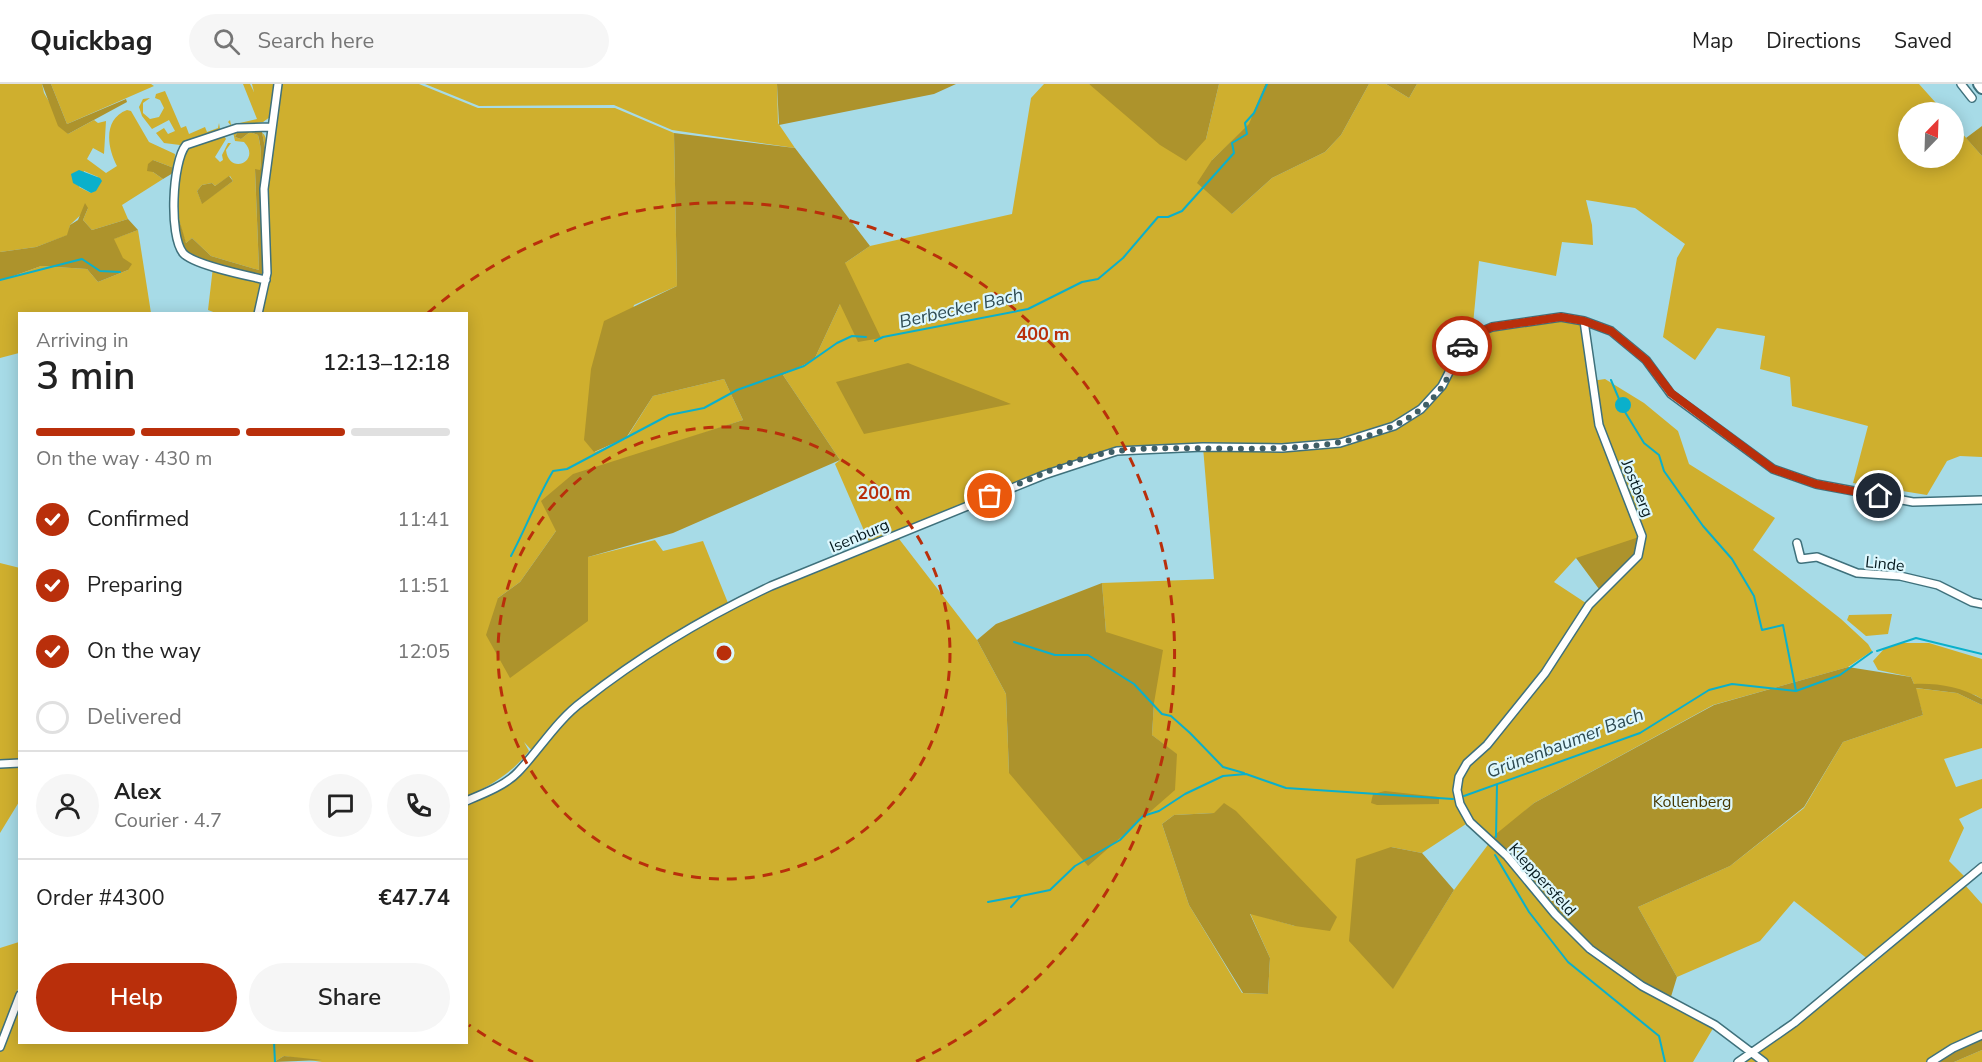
<!DOCTYPE html>
<html lang="en">
<head>
<meta charset="utf-8">
<style>
  body { margin:0; font-family:"Nunito Sans",sans-serif; background:#f6f6f6; color:#222; height:100vh; display:flex; flex-direction:column; font-size:22px; white-space:nowrap }
  * { box-sizing:border-box; margin:0 }
  p { font-size:20px; color:#767676 }
  .icon { flex:none; width:33px; height:33px; fill:none; stroke:currentColor; stroke-width:2; stroke-linecap:round; stroke-linejoin:round }
  .map { position:relative; flex:1; overflow:hidden }
  .side { position:absolute; left:18px; top:228px; width:450px; height:732px; display:flex; flex-direction:column; background:#fff; border-radius:0px; box-shadow:0 3px 15px #0003 }
  .side>* { flex:none }
  .needle { width:39px; rotate:23deg }
  .tools { position:absolute; left:1898px; top:18px; display:grid; gap:12px }
  .tools a { display:grid; place-items:center; width:66px; height:66px; border-radius:50%; background:#fff; box-shadow:0 3px 15px #0003; font-size:30px }
  .pin { position:absolute; display:grid; place-items:center; width:51px; height:51px; color:#fff; margin:-26px; border:3px solid #fff; border-radius:50%; box-shadow:0 2px 6px #0007 }
  .courier { position:absolute; display:grid; place-items:center; width:60px; height:60px; margin:-30px; border:4px solid #b92f0b; border-radius:50%; background:#fff; color:#222; box-shadow:0 2px 8px #0007 }
  .summary em { font-style:normal; font-weight:600 }
  .summary div { display:flex; flex-direction:column-reverse }
  .summary { display:flex; align-items:center; justify-content:space-between; height:102px; padding:0 18px }
  h1 { font-size:39px; font-weight:600; line-height:45px }
  .bar { display:grid; grid-template-columns:repeat(4,1fr); gap:9px 6px; align-content:center; height:72px; padding:0 18px }
  .bar i { height:8px; border-radius:4px; background:#e0e0e0 }
  .bar .on { background:#b92f0b }
  .bar p { grid-column:span 4 }
  .line { display:flex; align-items:center; gap:15px; padding:0 18px; border-top:2px solid #e0e0e0 }
  .line div { flex:1 }
  .round { display:grid; place-items:center; flex:none; width:63px; height:63px; border-radius:32px; background:#f6f6f6 }
  ol { padding:0 18px; list-style:none }
  li { display:flex; align-items:center; gap:18px; height:66px }
  li p { margin-inline-start:auto }
  li .icon { padding:6px; border-radius:50%; background:#b92f0b; color:#fff; stroke-width:4 }
  li:last-child { color:#767676 }
  li i { width:33px; height:33px; border:3px solid #e0e0e0; border-radius:50% }
  .action { display:flex; gap:12px; margin-top:auto; padding:12px 18px }
  .action a { flex:1; height:69px; border-radius:36px; background:#b92f0b; color:#fff; font-size:24px; font-weight:600; line-height:69px; text-align:center }
  .action a+a { background:#f6f6f6; color:#222 }
  header { display:flex; align-items:center; gap:36px; box-sizing:border-box; height:84px; padding:0 30px; background:#fff; border-bottom:2px solid #e0e0e0 }
  header strong { font-size:28px }
  nav { display:flex; gap:33px; margin-inline-start:auto; font-size:21px }
  .search { width:420px; height:54px; background:#f6f6f6; display:flex; align-items:center; gap:15px; box-sizing:border-box; padding:0 21px; border-radius:33px; color:#767676; font-size:22px }
  .map>svg:first-child { display:block }
  .green { fill:#cfaf2e; fill-rule:evenodd }
  .forest { fill:#ad932c }
  .water { fill:#0ab0cb }
  .lines { fill:none; stroke-linecap:round; stroke-linejoin:round }
  .stream { stroke:#0ab0cb; stroke-width:2 }
  .street-casing { stroke:#3f717c; stroke-width:10 }
  .primary-casing { stroke:#3f717c; stroke-width:14 }
  .street { stroke:#fff; stroke-width:7 }
  .primary { stroke:#fff; stroke-width:10 }
  .done { stroke:#3f5e66; stroke-width:6; stroke-dasharray:0 10.8 }
  .route { stroke:#b92f0b; stroke-width:8 }
  .ring { fill:none; stroke:#b92f0b; stroke-width:3; stroke-dasharray:10 8 }
  .labels { text-anchor:middle; stroke-width:4.5; stroke-linejoin:round; paint-order:stroke }
  .street-label { font-size:16px; fill:#071b20; stroke:#ddf7fd }
  .park-label { font-size:16px; fill:#453700; stroke:#ddf7fd }
  .water-label { font-size:18px; font-style:italic; fill:#2e4b52; stroke:#ddf7fd }
  .centre { fill:#b92f0b; stroke:#ddf7fd; stroke-width:3 }
  .ring-label { font-size:18px; text-anchor:middle; font-weight:bold; fill:#b92f0b; stroke:#ddf7fd; stroke-width:4.5; stroke-linejoin:round; paint-order:stroke }
</style>
</head>
<body>
<header>
<strong>Quickbag</strong>
<div class="search"><svg class="icon" aria-label="search" viewBox="0 0 24 24"><circle cx="10" cy="10" r="6"/><path d="M15 15l6 6"/></svg>Search here</div>
<nav><a>Map</a><a>Directions</a><a>Saved</a></nav>
</header>
<div class="map">
<svg width="1982" height="978" viewBox="0 0 1982 978">
  <rect width="100%" height="100%" fill="#a7dbe7"/>
  <path class="green" d="M0 0H42L44 9 68 50 94 36 98 39 106 37 104 70 93 64 87 75 106 89 117 82C107 63 103 35 127 26L131 27 149 58 175 70 174 84 153 76V88L163 95 122 121 128 135 92 146 83 136 88 124 70 141 68 151 36 163 0 168ZM84 87 98 93 91 109 79 103Z
    M51 0H151L154 2 67 40Z
    M243 0H250L254 8 252 0H275L270 33 263 38 232 43 228 38 230 36 231 41 257 35Z
    M281 0H419L478 24H615L674 49 677 202 634 221 595 368 626 355 653 312 724 295 743 336 674 359 556 447 520 498 498 514 587 537 588 473 655 456 663 467 703 457 728 519 678 553 772 505 887 454 869 458 835 380 840 376 783 291 814 276 840 220 845 179 870 162 1012 130 1031 14 1044 0H1089L1206 55 1219 0H1265L1250 40 1212 76 1232 130 1272 94 1325 68 1341 51 1369 0H1386L1409 14 1417 0H1919L1944 28H1908V74H1953V39L1982 72V373L1960 372 1947 377 1927 411 1853 399 1868 342 1792 322 1790 293 1760 285 1765 252 1717 244 1695 276 1663 253 1677 174 1685 160 1635 124 1586 116 1592 141 1593 161 1562 158 1556 192 1479 177 1472 251C1505 237 1547 231 1584 237L1592 297 1605 295 1644 319 1678 347 1689 380 1775 434 1753 466 1841 535 1868 560 1872 567 1848 583 1713 621 1534 719 1491 758 1590 865 1715 941 1693 978H322L284 972 274 978H0V967L18 922 20 958H466L467 720 522 691 535 670 524 658 529 667C511 690 492 700 467 713L466 230 261 229 269 199 271 174 267 105ZM1203 363 1214 495 1102 499 1106 548 1154 619 1152 651 1176 670 1009 689 1006 610 977 556 896 451 1074 379 1117 367ZM1638 472 1592 523 1554 498 1576 474ZM1214 729 1295 842 1250 829 1270 874 1268 910 1242 909 1189 821 1162 740 1174 731ZM1469 738 1490 758 1454 806 1393 904 1391 763 1422 769Z
    M425 0H777L778 39 795 64 672 46 614 21 479 22Z
    M165 7 181 44 186 42 189 50 205 43 207 48 218 44 219 39 220 45 180 61 164 59 156 49 164 44 168 50 175 47 169 36 152 45 142 32 139 23 143 15 150 14 143 19V29L150 35 159 33 164 24 160 16 155 14 156 10Z
    M251 45 238 47 235 53 241 55 250 48 258 51C261 62 262 75 260 86H255L259 186 211 172 192 154 186 159C178 138 166 81 188 64 197 56 212 53 223 50L226 55 215 73 220 78 223 76 222 71 228 59H231L226 66C229 92 262 77 244 58L235 57 233 48 235 47C275 41 267 56 262 87L265 64 262 48ZM230 92 233 97 202 119 197 107 202 101 212 99 215 102Z
    M138 146 151 229 20 230 19 269 0 274V197L41 182 87 185 98 198 128 186 113 155Z
    M213 183 259 198 262 202 255 229H216L208 226Z
    M0 479 20 484 19 678 0 679Z
    M1892 530 1888 550 1866 552 1847 536 1849 531Z
    M1902 559H1929L1982 575V615L1975 611 1914 600 1911 593 1878 586 1873 577 1884 565Z
    M1915 604 1957 609 1982 621V664L1944 675 1956 703 1982 695V724L1959 735 1964 744 1949 777 1965 793 1869 876 1794 817 1760 857 1677 893 1638 823 1730 782 1804 724 1843 658 1923 631Z
    M19 681V718L0 749V682Z
    M1965 801 1982 820V947L1951 961 1926 978H1738L1873 880Z
    M19 858V902L0 956V864Z
    M1982 966V978H1954Z"/>
  <path class="forest" d="M42 0H51L67 40 126 15 127 18 68 50 58 42Z
    M777 0H956L934 10 779 41Z
    M1089 0H1219L1206 55 1186 77 1160 61Z
    M1265 0H1369L1341 51 1325 68 1272 94 1232 130 1197 99 1212 76 1249 40Z
    M1386 0H1417L1409 14Z
    M1982 42V72L1966 54Z
    M257 45 262 48 265 64 262 103 264 189 258 192C240 187 195 181 184 165 177 155 178 140 177 128L186 159 192 154 211 172 259 186 255 85 260 86C262 75 261 61 258 51L250 48 241 55 235 53 238 47Z
    M674 49 795 64 870 162 845 179 881 254 858 258 840 220 814 276 783 291 840 376 673 449 588 473V537L510 594 486 551 498 514 520 498 556 447 541 417 573 390 743 336 724 295 653 312 626 354 594 368 584 356 591 285 604 237 677 202Z
    M153 76 174 84 173 89 163 95 153 88 147 87 148 80Z
    M229 92 233 97 202 120 197 107 202 101 212 99 215 102Z
    M85 119 88 124 83 136 92 146 128 135 138 146 114 155 123 174 132 180 128 186 98 198 87 185 41 182 0 197V168L36 163 67 151 70 141 78 136Z
    M908 279 1011 320 864 350 836 298Z
    M1642 452 1638 472 1599 505 1576 474Z
    M1102 499 1106 548 1163 566 1154 619 1152 651 1177 670 1175 706 1088 782 1009 689 1006 610 977 556 996 540Z
    M1848 583 1911 593 1914 600C1938 599 1961 603 1982 615V621L1957 609 1916 604 1923 631 1843 658 1804 723 1730 782 1638 823 1677 893 1670 916 1590 865 1490 758 1496 750 1534 719 1714 621Z
    M1385 707 1439 713V720L1377 721 1371 719 1373 710Z
    M1224 719 1236 727 1337 833 1330 847 1295 842 1250 830 1270 874 1268 910 1243 909 1189 821 1162 740 1174 731 1214 729Z
    M1391 763 1422 769 1454 806 1393 905 1349 857 1356 775Z
    M1982 951V966L1954 978H1941L1938 973Z
    M284 972 322 976 274 978Z"/>
  <path class="water" d="M79 86 100 94 102 97 96 107 91 109 73 99 71 90Z
    M1615 321a8 8 0 1 1 16 0a8 8 0 1 1-16 0Z"/>
  <g class="lines">
    <path class="stream" d="M0 196 82 175 100 187 120 188
      M875 257 883 253 1028 225 1082 198 1098 195 1123 174 1158 133H1168L1182 127 1234 69 1232 59 1247 50 1245 39 1254 29 1267 0
      M1611 296 1619 315
      M1625 328 1644 359 1659 371 1664 387 1703 442 1732 475 1754 512 1762 546 1783 541 1796 607
      M511 472C526 444 537 414 553 387L567 385 669 331 704 324 737 306 804 282 837 259 852 252 866 253
      M1014 558 1055 571H1088L1134 600 1162 630 1171 632 1190 649 1223 683 1244 689
      M1877 567 1916 554 1982 570
      M1464 712 1640 649 1709 606 1732 600 1796 607 1840 591 1872 568
      M1496 753 1497 700
      M1495 771 1529 828 1568 878 1659 952 1665 978
      M988 818 1020 812
      M1011 823 1021 812 1050 806 1075 782 1120 756 1143 732 1159 727 1185 710 1223 692 1246 690 1286 704 1453 715
      M274 958 275 978"/>
    <g class="street-casing">
      <path id="street" d="M1961 0 1972 14
        M266 196C249 192 193 181 183 169 169 152 172 78 186 61L237 44 271 43
        M258 230 267 189 264 105 278 0
        M1584 237 1599 341 1642 452 1638 472 1589 521 1545 589 1487 661 1467 679 1459 693 1457 706 1460 720 1470 738 1507 772 1555 830 1590 865 1642 902 1715 941 1764 978
        M1797 459 1801 475 1817 473 1857 489 1900 492 1938 501 1972 518 1982 520
        M0 680 20 679
        M466 717C483 710 506 701 518 688 540 665 557 636 583 617 640 572 705 533 771 502L1044 391 1117 367 1203 363 1282 364 1340 359 1394 342 1421 325 1442 302 1464 259 1471 252 1492 243 1561 233 1584 237 1611 247 1646 276 1671 310 1773 385 1816 400 1913 418 1982 416
        M0 963 20 911
        M1738 978 1794 939 1982 783
        M1931 978 1953 964 1982 951"/>
    </g>
    <g class="primary-casing">
      <path id="primary" d="M1979 0 1982 4"/>
    </g>
    <use href="#street" class="street"/>
    <use href="#primary" class="primary"/>
  </g>
  <g class="lines">
    <path class="done" d="M990 412C1031 396 1075 372 1118 367 1213 355 1378 391 1442 303 1450 291 1456 275 1462 262"/>
    <path class="route" d="M1462 262 1471 252 1492 243 1561 233 1584 237 1611 247 1646 276 1671 309 1773 385 1816 400 1879 412"/>
  </g>
  <g class="ring">
    <circle cx="724" cy="569" r="226"/>
    <path d="M533 978A451 451 0 0 1 469 941M428 229A451 451 0 1 1 915 978"/>
  </g>
  <g class="labels">
    <g class="street-label">
      <text transform="translate(1638 404) rotate(68)" y="6">Jostberg</text>
      <text transform="translate(859 451) rotate(-23)" y="6">Isenburg</text>
      <text transform="translate(1885 479) rotate(6)" y="6">Linde</text>
      <text transform="translate(1543 795) rotate(48)" y="6">Kleppersfeld</text>
    </g>
    <g class="park-label">
      <text x="1692" y="723">Kollenberg</text>
    </g>
    <g class="water-label">
      <text transform="translate(961 224) rotate(-13)" y="6">Berbecker Bach</text>
      <text transform="translate(1565 659) rotate(-21)" y="6">Grünenbaumer Bach</text>
    </g>
  </g>
  <circle cx="724" cy="569" r="9" class="centre"/>
  <g class="ring-label">
    <text x="1043" y="256">400 m</text>
    <text x="884" y="415">200 m</text>
  </g>
</svg>
<div class="tools">
<a><svg class="needle" viewBox="-14 -14 28 28"><path d="M0-13l5 13h-10z" fill="#e53935"/><path d="M0 13l5-13h-10z" fill="#767676"/></svg></a>
</div>
<div class="pin" style="left:990px;top:412px;background:#ea580c"><svg class="icon" aria-label="bag" viewBox="0 0 24 24"><path d="M5 8h14l-1 12H6zM9 8a3 3 0 0 1 6 0"/></svg></div>
<div class="pin" style="left:1879px;top:412px;background:#1f2937"><svg class="icon" aria-label="home" viewBox="0 0 24 24"><path d="M3 11l9-7 9 7M6 9v11h12V9"/></svg></div>
<div class="courier" style="left:1462px;top:262px"><svg class="icon" aria-label="car" viewBox="0 0 24 24"><path d="M5 17H2v-5l4-1 3-4h7l3 4 3 1v5h-3M9 17h6M6 11h13"/><circle cx="7" cy="17" r="2"/><circle cx="17" cy="17" r="2"/></svg></div>
<section class="side">
<div class="summary"><div><h1>3 min</h1><p>Arriving in</p></div><em>12:13–12:18</em></div>
<div class="bar"><i class="on"></i><i class="on"></i><i class="on"></i><i></i><p>On the way · 430 m</p></div>
<ol>
<li><svg class="icon" aria-label="check" viewBox="0 0 24 24"><path d="M5 12l5 5 9-10"/></svg>Confirmed<p>11:41</p></li>
<li><svg class="icon" aria-label="check" viewBox="0 0 24 24"><path d="M5 12l5 5 9-10"/></svg>Preparing<p>11:51</p></li>
<li><svg class="icon" aria-label="check" viewBox="0 0 24 24"><path d="M5 12l5 5 9-10"/></svg>On the way<p>12:05</p></li>
<li><i></i>Delivered</li>
</ol>
<div class="line" style="height:108px"><a class="round"><svg class="icon" aria-label="person" viewBox="0 0 24 24"><circle cx="12" cy="8" r="4"/><path d="M4 21q1-7 8-7t8 7"/></svg></a><div><b>Alex</b><p>Courier · 4.7</p></div><a class="round"><svg class="icon" aria-label="chat" viewBox="0 0 24 24"><path d="M4 5h16v11H9l-5 4z"/></svg></a><a class="round"><svg class="icon" aria-label="phone" viewBox="0 0 24 24"><path d="M5 4h4l2 5-3 2q2 4 5 5l2-3 5 2v4C11 20 4 13 5 4z"/></svg></a></div>
<div class="line" style="height:78px"><div>Order #4300</div><b>€47.74</b></div>
<div class="action"><a>Help</a><a>Share</a></div>
</section>
</div>
</body>
</html>
